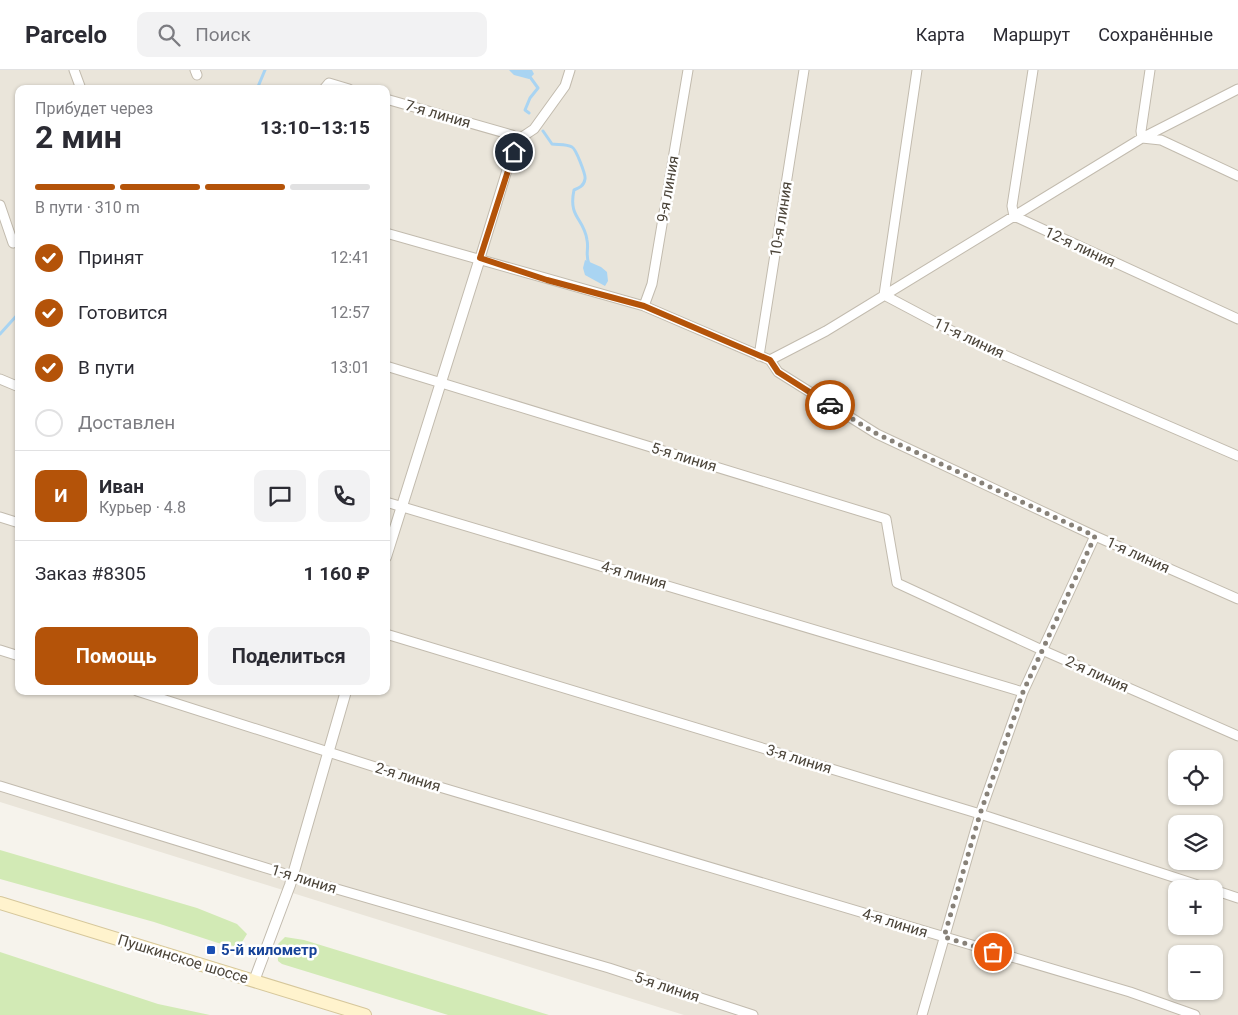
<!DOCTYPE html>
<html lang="ru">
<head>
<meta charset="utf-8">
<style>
  body { margin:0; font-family:Roboto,sans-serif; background:#f2f2f3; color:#2b2b33; height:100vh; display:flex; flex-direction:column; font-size:19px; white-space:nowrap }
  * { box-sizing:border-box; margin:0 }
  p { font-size:16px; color:#7c7c81 }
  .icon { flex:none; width:28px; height:28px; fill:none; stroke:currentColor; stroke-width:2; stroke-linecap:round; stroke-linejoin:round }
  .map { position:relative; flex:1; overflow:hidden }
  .details { position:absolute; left:15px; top:15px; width:375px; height:610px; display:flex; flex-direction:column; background:#fff; border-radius:10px; box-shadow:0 1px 4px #0004 }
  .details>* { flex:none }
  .controls { position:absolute; left:1168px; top:680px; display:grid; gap:10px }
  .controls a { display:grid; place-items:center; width:55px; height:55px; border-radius:10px; background:#fff; box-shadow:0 1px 4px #0004; font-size:25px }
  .pin { position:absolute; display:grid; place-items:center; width:42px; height:42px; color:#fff; margin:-21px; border:2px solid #fff; border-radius:50%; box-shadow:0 1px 5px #0007 }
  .courier { position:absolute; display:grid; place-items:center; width:50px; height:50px; margin:-25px; border:4px solid #b45309; border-radius:50%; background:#fff; color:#222; box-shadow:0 1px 6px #0007 }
  .head em { font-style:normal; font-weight:700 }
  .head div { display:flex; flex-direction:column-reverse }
  .head { display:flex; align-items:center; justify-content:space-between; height:85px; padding:0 20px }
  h1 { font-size:32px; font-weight:700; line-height:38px }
  .bar { display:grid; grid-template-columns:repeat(4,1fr); gap:8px 5px; align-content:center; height:60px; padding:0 20px }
  .bar i { height:6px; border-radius:4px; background:#e1e1e2 }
  .bar .active { background:#b45309 }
  .bar p { grid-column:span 4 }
  .line { display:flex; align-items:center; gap:12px; padding:0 20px; border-top:1px solid #e1e1e2 }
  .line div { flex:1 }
  .round { display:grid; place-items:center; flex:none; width:52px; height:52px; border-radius:10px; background:#f2f2f3 }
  ol { padding:0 20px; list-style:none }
  li { display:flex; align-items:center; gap:15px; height:55px }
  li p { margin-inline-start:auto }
  li .icon { padding:5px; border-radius:50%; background:#b45309; color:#fff; stroke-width:4 }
  li:last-child { color:#7c7c81 }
  li i { width:28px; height:28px; border:2px solid #e1e1e2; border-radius:50% }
  .action { display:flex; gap:10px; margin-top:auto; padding:10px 20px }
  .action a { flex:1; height:58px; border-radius:10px; background:#b45309; color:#fff; font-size:20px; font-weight:700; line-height:58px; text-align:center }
  .action a+a { background:#f2f2f3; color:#2b2b33 }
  header { display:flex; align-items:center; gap:30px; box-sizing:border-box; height:70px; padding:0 25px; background:#fff; border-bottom:1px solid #e1e1e2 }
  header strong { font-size:24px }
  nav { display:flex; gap:28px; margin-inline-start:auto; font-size:18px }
  .search { width:350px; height:45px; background:#f2f2f3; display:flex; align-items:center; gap:12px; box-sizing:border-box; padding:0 18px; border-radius:10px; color:#7c7c81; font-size:19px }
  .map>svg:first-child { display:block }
  .residential { fill:#eae5da; fill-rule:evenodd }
  .green { fill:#d2eab5 }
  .water { fill:#a9d4f2 }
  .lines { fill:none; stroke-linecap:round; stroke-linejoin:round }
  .stream { stroke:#a9d4f2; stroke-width:3 }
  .minor-casing { stroke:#c2bbae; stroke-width:11 }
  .tertiary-casing { stroke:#c2bbae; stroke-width:12 }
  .secondary-casing { stroke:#d6c79b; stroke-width:14 }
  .minor { stroke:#fff; stroke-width:9 }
  .tertiary { stroke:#fff; stroke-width:10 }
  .secondary { stroke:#fff3cd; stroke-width:12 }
  .done { stroke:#878178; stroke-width:5; stroke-dasharray:0 9 }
  .route { stroke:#b45309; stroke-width:6 }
  .transit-dot { fill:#1a4fb4; stroke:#fff; stroke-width:2 }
  .labels { text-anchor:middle; stroke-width:5; stroke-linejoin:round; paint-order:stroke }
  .street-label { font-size:15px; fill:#4b4439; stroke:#fff }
  .transit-label { font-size:15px; font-weight:bold; fill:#164399; stroke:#fff; text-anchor:start }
</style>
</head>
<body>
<header>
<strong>Parcelo</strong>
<div class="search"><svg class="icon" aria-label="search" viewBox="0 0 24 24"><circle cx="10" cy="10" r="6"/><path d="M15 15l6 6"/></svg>Поиск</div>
<nav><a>Карта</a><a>Маршрут</a><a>Сохранённые</a></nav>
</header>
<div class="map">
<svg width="1238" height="945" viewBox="0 0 1238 945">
  <rect width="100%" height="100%" fill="#f6f3ec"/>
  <path class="residential" d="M0 0H1238V945H684L0 732ZM19 19H386V621H19ZM1176 689H1214V726H1176ZM1176 754H1214V791H1176ZM1176 819H1214V856H1176ZM1176 884H1214V921H1176Z"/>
  <path class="green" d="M0 780 197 838 237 854 247 864 239 877 218 873 154 852 0 809Z
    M285 867 304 870 549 945H448L282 894 278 891 277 875Z
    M0 882 158 934 210 945H0Z"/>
  <path class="water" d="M509 0H532L534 4 529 9 514 5Z
    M585 190 601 197 607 202 608 211 605 216 585 205 583 198Z"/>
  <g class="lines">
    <path class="stream" d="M525 0 538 18 530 28 525 40 529 43
      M257 19 265 0
      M543 61 552 74C557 75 567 74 572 77 576 79 586 105 585 109 584 116 579 118 574 120 568 148 584 148 587 170 589 179 585 185 589 194
      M0 264 19 243"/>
    <g class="minor-casing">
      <path id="minor" d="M74 0 81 19
        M195 0 197 5
        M917 0 884 225 967 269 1238 386
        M1033 0 1012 136 1014 146 1238 249
        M1150 0 1141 61 1142 68 1161 70 1238 106
        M324 19 329 13 349 19
        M386 29 512 65 516 71
        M0 135 13 173
        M386 163 644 236 770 290 778 302 877 364 1095 466 1238 529
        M480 188 516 71 534 59 565 16 570 0
        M644 236 652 214 688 0
        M759 286 804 0
        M770 290 826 261 1142 68 1238 19
        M386 296 886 449 897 513 1042 580 1238 666
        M0 309 19 317
        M386 432 1023 622
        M0 447 19 453
        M386 564 980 744 1210 819
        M0 580 19 586
        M137 621 416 710 1130 922 1195 945
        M0 716 292 806 609 898 753 945
        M1214 820 1238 828
        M922 945 980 744 1023 622 1095 466"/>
    </g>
    <g class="tertiary-casing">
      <path id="tertiary" d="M386 487 480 188
        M254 911 290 815 346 621"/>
    </g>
    <g class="secondary-casing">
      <path id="secondary" d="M0 833 365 945"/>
    </g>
    <use href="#minor" class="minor"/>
    <use href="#tertiary" class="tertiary"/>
    <use href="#secondary" class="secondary"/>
  </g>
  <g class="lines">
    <path class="done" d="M830 335 877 364 1095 466 1023 622 980 744 944 867 993 882"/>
    <path class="route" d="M514 82 480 188 547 210 644 236 770 290 778 302 830 335"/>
  </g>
  <rect class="transit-dot" x="206" y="875" width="10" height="10" rx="2.5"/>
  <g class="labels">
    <g class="street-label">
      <text transform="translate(438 44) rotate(16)" y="5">7-я линия</text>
      <text transform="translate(668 119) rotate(-80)" y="5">9-я линия</text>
      <text transform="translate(781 149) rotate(-81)" y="5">10-я линия</text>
      <text transform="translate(1080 177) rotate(25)" y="5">12-я линия</text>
      <text transform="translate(969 268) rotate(25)" y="5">11-я линия</text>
      <text transform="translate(684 387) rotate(17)" y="5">5-я линия</text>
      <text transform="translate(1138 485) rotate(24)" y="5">1-я линия</text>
      <text transform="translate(634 505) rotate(16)" y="5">4-я линия</text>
      <text transform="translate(1097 604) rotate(24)" y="5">2-я линия</text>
      <text transform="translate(799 689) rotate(17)" y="5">3-я линия</text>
      <text transform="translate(408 707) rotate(17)" y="5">2-я линия</text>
      <text transform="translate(304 809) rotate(17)" y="5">1-я линия</text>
      <text transform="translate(895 853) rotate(17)" y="5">4-я линия</text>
      <text transform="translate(183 889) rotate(17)" y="5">Пушкинское шоссе</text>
      <text transform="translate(667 917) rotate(18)" y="5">5-я линия</text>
    </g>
    <g class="transit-label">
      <text x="221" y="885">5-й километр</text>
    </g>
  </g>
</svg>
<div class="controls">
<a><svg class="icon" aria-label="locate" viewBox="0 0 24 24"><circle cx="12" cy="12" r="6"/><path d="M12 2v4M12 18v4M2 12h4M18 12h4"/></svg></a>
<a><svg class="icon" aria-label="layers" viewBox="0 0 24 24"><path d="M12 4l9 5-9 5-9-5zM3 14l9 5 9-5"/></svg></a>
<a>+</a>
<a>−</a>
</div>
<div class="pin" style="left:993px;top:882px;background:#ea580c"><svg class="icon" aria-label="bag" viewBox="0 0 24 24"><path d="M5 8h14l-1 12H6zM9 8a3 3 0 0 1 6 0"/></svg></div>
<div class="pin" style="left:514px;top:82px;background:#1f2937"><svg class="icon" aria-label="home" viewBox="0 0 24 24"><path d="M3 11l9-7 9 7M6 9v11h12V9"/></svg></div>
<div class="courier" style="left:830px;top:335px"><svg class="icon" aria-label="car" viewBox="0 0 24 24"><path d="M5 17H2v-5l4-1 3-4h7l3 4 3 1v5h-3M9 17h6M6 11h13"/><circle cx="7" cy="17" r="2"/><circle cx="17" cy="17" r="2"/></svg></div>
<section class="details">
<div class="head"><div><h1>2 мин</h1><p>Прибудет через</p></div><em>13:10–13:15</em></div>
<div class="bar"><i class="active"></i><i class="active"></i><i class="active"></i><i></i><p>В пути · 310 m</p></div>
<ol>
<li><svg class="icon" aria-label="check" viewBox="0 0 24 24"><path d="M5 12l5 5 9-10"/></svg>Принят<p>12:41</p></li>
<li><svg class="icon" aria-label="check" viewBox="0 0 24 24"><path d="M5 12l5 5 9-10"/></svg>Готовится<p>12:57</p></li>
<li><svg class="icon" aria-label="check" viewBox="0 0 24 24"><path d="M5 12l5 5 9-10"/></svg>В пути<p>13:01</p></li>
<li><i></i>Доставлен</li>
</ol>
<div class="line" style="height:90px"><b class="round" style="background:#b45309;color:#fff">И</b><div><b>Иван</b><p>Курьер · 4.8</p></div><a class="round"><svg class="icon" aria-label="chat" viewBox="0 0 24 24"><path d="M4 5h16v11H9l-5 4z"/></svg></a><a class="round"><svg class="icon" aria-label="phone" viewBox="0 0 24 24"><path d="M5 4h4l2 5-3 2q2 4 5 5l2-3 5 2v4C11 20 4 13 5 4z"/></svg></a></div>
<div class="line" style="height:65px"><div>Заказ #8305</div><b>1 160 ₽</b></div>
<div class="action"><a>Помощь</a><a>Поделиться</a></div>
</section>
</div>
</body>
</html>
